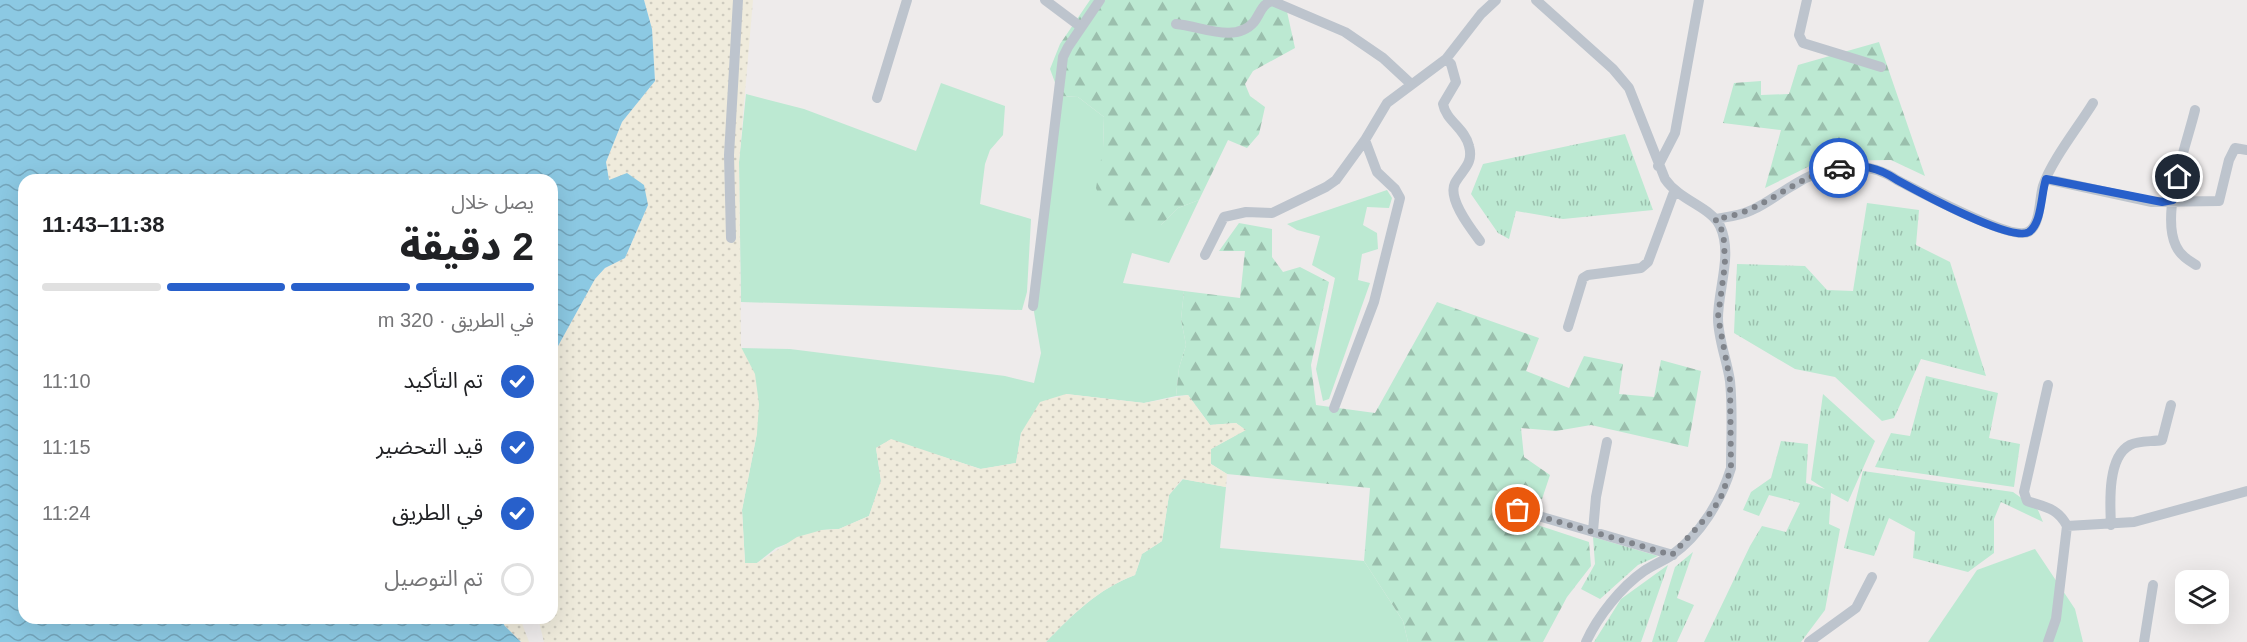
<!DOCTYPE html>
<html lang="ar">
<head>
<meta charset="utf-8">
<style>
  body { margin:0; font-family:Helvetica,"Noto Sans Arabic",sans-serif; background:#f6f6f6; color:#202124; direction:rtl; height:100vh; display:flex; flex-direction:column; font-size:22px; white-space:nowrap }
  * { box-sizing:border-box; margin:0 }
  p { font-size:20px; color:#757577 }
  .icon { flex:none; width:33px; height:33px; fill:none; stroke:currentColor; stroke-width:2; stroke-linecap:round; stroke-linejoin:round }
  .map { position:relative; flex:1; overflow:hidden; direction:ltr }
  .drawer { position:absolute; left:18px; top:174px; width:540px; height:450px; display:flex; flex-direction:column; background:#fff; border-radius:18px; box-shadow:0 6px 24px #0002; direction:rtl }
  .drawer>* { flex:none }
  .fabs { position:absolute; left:2175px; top:570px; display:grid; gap:12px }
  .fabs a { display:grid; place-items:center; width:54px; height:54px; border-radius:12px; background:#fff; box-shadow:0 6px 24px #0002; font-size:30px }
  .pin { position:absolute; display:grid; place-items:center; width:51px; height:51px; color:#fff; margin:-26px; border:3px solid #fff; border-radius:50%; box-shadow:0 2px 6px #0007 }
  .courier { position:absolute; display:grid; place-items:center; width:60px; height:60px; margin:-30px; border:4px solid #2860cb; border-radius:50%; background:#fff; color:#222; box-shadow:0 2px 8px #0007 }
  .summary em { font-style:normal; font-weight:800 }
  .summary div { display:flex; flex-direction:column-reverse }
  .summary { display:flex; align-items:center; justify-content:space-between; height:102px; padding:0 24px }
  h1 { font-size:39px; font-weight:800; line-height:45px }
  .bar { display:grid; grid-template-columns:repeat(4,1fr); gap:9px 6px; align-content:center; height:72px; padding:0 24px }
  .bar i { height:8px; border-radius:4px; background:#e0e0e0 }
  .bar .on { background:#2860cb }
  .bar p { grid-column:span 4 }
  ol { padding:0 24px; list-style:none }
  li { display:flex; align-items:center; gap:18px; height:66px }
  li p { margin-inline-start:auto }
  li .icon { padding:6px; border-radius:50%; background:#2860cb; color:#fff; stroke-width:4 }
  li:last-child { color:#757577 }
  li i { width:33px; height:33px; border:3px solid #e0e0e0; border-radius:50% }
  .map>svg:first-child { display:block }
  .grass { fill:#bce9d2 }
  .forest { fill:url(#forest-firs) }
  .sand { fill:url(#sand-dots) }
  .park { fill:url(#park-tufts) }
  .water { fill:url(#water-waves) }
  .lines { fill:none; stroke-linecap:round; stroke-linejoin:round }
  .minor { stroke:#bdc4cd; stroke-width:10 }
  .done { stroke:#80848b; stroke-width:6; stroke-dasharray:0 10.8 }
  .route { stroke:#2860cb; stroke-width:8 }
</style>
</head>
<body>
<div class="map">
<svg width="2247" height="642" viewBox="0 0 2247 642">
  <defs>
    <pattern id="forest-firs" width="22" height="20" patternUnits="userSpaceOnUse" patternTransform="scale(1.5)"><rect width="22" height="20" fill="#bce9d2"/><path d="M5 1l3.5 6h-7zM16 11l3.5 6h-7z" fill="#9bbfad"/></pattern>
    <pattern id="sand-dots" width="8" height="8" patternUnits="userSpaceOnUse" patternTransform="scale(1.5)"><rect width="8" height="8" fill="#efebdc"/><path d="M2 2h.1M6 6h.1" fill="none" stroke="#cecbbf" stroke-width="1.8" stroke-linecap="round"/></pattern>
    <pattern id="park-tufts" width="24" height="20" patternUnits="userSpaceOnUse" patternTransform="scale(1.5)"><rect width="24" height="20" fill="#bce9d2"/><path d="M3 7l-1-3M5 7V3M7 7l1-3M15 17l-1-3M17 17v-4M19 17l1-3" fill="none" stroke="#9bbfad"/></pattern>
    <pattern id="water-waves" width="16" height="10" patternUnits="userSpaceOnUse" patternTransform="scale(1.5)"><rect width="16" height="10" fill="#8cc9e3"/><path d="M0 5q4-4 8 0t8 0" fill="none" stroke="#74a5bb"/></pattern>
  </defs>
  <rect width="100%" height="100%" fill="#eeebeb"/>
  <path class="grass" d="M941 83 1005 106 1003 135 990 150 985 164 980 204 1031 219 1027 292 1022 310 741 302 739 162 746 94 804 109 916 151Z
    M1060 96 1078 97 1104 117 1103 148 1161 225 1178 208 1199 200 1169 263 1132 253 1123 283 1184 291 1181 319 1186 345 1179 368 1176 396 1144 403 1066 394 1021 433 1016 463 981 469 890 440 876 448 881 481 869 516 839 529 822 530 776 548 757 563H745L742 510 757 433 741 348 790 349 1005 376 1034 383 1041 353 1033 306Z
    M1387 190 1392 198 1389 208 1367 207 1363 225 1377 233 1378 249 1362 254 1358 280 1370 283 1329 399 1323 401 1316 369 1335 278 1312 265 1320 236 1297 230 1287 224Z
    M1183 479 1226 487 1220 548 1364 561 1403 621 1408 642H1046C1073 614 1098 589 1135 575L1142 554 1162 541 1169 495Z
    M2035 549 2075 609 2083 642H1928L1977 570Z"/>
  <path class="forest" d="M1090 0H1265L1286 7 1295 48 1253 71 1245 84 1250 96 1265 107 1259 134 1247 148 1228 140 1199 200 1178 208 1161 225 1135 226 1104 209 1096 188 1103 148 1104 117 1078 97 1060 96 1050 69 1060 44Z
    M1879 42 1925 176 1891 160 1820 161 1765 188 1781 130 1723 123 1734 83 1761 81V95L1789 94 1798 65Z
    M1239 223 1272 229V257L1283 272 1300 267 1329 282 1311 365 1316 405 1375 413 1437 302 1539 338 1526 371 1569 388 1584 356 1623 364 1619 394 1654 397 1661 360 1701 371 1688 447 1591 425 1556 431 1521 428 1524 457 1550 475 1542 499 1506 492 1501 513 1589 542 1591 566 1567 597 1543 642H1408L1403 621 1364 561 1370 488 1227 474 1211 464V449L1245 430 1236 423 1210 425 1188 395 1176 396 1179 368 1186 345 1181 319 1184 291 1240 298 1245 251H1219Z"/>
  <path class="sand" d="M644 0H753L739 162 741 347 755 374 759 404 757 433 742 510 745 563H757L797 537 822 530 839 529 869 516 881 481 876 448 891 439 980 469 1016 463 1021 433 1040 402 1066 394 1144 403 1188 395 1210 425 1236 423 1246 430 1211 449V464L1227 474 1226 487 1182 479 1169 495 1162 541 1142 554 1135 575C1098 589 1073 614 1046 642H544L538 618H552V357L595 279 605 268 625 258 648 205 609 181 606 162 622 122 655 81 652 29Z
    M505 618H520L529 642H521L504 625Z"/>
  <path class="park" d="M1625 134 1653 210 1563 219 1516 211 1509 239 1498 233 1471 194 1483 164Z
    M1867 203 1919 210 1916 245 1950 262 1986 376 1921 359 1894 418 1882 421 1835 377 1795 369 1734 333 1737 264 1805 266 1827 290 1853 291Z
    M1926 376 1998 393 1989 438 2020 444 2014 487 1875 467 1891 433 1910 436Z
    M1823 394 1875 441 1848 502 1831 493 1829 524 1840 529 1825 610 1801 642H1704L1750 546 1762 526 1786 532 1800 503 1769 495 1759 516 1743 510 1751 492 1771 478 1781 441 1808 444 1806 483 1825 489 1811 480Z
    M1863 471 2013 492 2038 510 2043 522 2001 502 1994 519V553L1968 572 1913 558 1915 532 1889 518 1874 556 1844 548Z
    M1593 537 1658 556 1638 565 1600 599 1581 589 1595 564Z
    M1693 552 1677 598 1694 605 1677 642H1652L1675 567Z
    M1668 565 1641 642H1594L1621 599Z"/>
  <path class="water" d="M0 0H644L652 29 655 81 622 122 606 162 609 180 627 173 644 185 648 205 625 258 605 268 595 279 552 357V180H24V618H505L504 625 521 642H0Z"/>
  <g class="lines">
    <path class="minor" d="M1045 0 1081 27
      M1536 0 1613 69 1629 88 1665 179C1680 201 1711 207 1720 226 1733 254 1718 289 1718 318 1718 339 1727 360 1730 381 1733 409 1731 440 1731 468 1721 501 1700 535 1672 555 1663 561 1653 565 1644 571 1621 587 1598 616 1586 642
      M1807 0 1799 35 1803 43 1881 67
      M1176 24C1201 26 1235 44 1254 22 1260 14 1262 4 1272 1L1345 32 1383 58 1410 83
      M1446 59 1451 64 1456 82 1443 104C1446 121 1465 128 1469 146 1474 164 1462 170 1455 183 1447 199 1471 229 1480 241
      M877 98 907 0
      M2195 110C2187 144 2160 213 2176 246 2180 255 2188 260 2196 265
      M1658 166 1675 133 1699 0
      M2046 179 2152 202 2219 201 2229 160 2235 148 2247 150
      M1715 219C1728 217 1740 216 1752 210 1766 204 1778 194 1792 186 1824 165 1865 158 1897 180 1917 190 2011 241 2028 232 2041 225 2039 199 2043 186 2051 161 2079 126 2093 103
      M731 238 729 155 738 0
      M1205 255 1224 217 1246 212 1272 213 1326 187 1336 180 1365 140 1387 103 1446 59 1481 14 1496 0
      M1033 306 1063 57 1068 47 1100 0
      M1568 327 1583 278 1588 275 1641 268 1648 262 1674 192
      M2048 385 2024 492 2027 501C2045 507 2058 508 2067 526L2056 619 2048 642
      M1334 408 1374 302 1400 198 1395 189 1377 172 1365 140
      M1518 510 1673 555
      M2111 525C2110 504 2107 457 2130 445 2140 440 2152 442 2162 440L2171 405
      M2067 526 2134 522 2247 491
      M1593 531 1596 497 1607 442
      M1809 642 1856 608 1872 577
      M2144 642 2153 585"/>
  </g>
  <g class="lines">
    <path class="done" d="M1518 510 1672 555 1713 510 1722 495 1731 468 1730 380 1718 317 1725 264 1724 241 1721 228 1715 219C1763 214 1793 176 1839 168"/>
    <path class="route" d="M1839 168C1862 164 1878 167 1897 180 1917 191 2012 243 2029 232 2042 223 2041 194 2046 179L2162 202 2173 200 2178 177"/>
  </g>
</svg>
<div class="fabs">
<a><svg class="icon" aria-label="layers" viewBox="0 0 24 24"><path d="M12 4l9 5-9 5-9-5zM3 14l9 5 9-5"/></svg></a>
</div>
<div class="pin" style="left:1518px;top:510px;background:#ea580c"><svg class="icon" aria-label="bag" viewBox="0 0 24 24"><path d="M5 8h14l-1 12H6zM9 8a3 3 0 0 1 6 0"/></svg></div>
<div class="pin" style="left:2178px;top:177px;background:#1f2937"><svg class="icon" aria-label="home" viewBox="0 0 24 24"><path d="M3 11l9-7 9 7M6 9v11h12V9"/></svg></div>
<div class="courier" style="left:1839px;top:168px"><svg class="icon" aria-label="car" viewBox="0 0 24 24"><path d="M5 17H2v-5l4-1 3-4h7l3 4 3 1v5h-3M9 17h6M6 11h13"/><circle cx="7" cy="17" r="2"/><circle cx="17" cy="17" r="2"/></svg></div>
<section class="drawer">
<div class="summary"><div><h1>2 دقيقة</h1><p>يصل خلال</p></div><em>11:38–11:43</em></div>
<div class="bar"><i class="on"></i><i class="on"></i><i class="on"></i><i></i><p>في الطريق · 320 m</p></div>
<ol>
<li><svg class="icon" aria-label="check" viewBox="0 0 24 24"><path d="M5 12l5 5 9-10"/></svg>تم التأكيد<p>11:10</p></li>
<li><svg class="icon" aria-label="check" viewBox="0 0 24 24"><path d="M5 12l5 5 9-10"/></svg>قيد التحضير<p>11:15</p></li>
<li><svg class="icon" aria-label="check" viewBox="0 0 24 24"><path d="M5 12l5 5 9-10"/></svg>في الطريق<p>11:24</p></li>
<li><i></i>تم التوصيل</li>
</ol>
</section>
</div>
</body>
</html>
